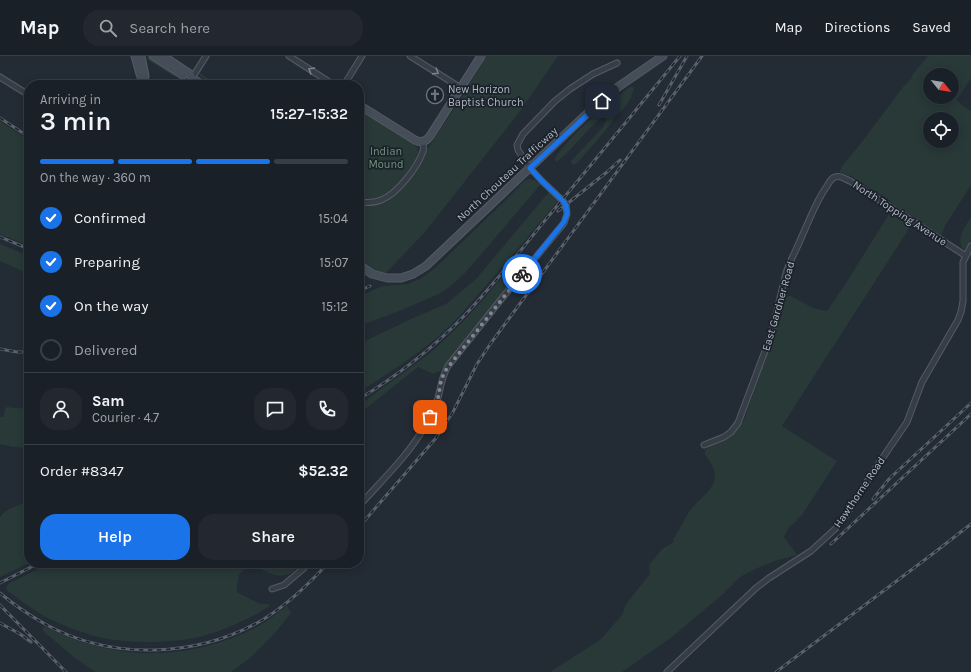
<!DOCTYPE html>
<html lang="en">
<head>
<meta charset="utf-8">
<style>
  body { margin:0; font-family:Karla,sans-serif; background:#232830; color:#f1f3f6; height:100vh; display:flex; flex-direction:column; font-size:15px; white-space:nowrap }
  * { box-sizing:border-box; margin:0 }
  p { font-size:13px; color:#9fa3a8 }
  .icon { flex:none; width:22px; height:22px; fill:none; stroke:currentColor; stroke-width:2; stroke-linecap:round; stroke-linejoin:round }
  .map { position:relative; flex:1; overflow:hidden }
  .drawer { position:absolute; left:24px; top:24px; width:340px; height:488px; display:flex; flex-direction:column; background:#1a2028; border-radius:16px; box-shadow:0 2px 10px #0003,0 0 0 1px #383e45 }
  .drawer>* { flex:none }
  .needle { width:26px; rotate:120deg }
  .tools { position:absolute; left:923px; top:12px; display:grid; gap:8px }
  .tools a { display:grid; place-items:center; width:36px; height:36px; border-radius:50%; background:#1a2028; box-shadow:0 2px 10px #0003,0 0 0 1px #383e45; font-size:20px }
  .pin { position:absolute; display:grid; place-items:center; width:34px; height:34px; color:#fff; margin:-17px; border-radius:8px; box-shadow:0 2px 6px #0006 }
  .courier { position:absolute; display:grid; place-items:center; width:40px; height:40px; margin:-20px; border:3px solid #1a73e8; border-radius:50%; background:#fff; color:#222; box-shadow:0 1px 5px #0007 }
  .headline em { font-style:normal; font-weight:600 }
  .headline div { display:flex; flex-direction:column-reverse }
  .headline { display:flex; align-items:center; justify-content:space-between; height:68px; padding:0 16px }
  h1 { font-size:26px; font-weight:600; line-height:30px }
  .bar { display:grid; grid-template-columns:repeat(4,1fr); gap:6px 4px; align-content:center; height:48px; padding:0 16px }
  .bar i { height:5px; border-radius:3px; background:#383e45 }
  .bar .current { background:#1a73e8 }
  .bar p { grid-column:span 4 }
  .line { display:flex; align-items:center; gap:10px; padding:0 16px; border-top:1px solid #383e45 }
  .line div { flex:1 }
  .round { display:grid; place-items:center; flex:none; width:42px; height:42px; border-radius:16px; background:#232830 }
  ol { padding:0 16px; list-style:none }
  li { display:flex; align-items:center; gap:12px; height:44px }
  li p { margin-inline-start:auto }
  li .icon { padding:4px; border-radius:50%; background:#1a73e8; color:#fff; stroke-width:4 }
  li:last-child { color:#9fa3a8 }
  li i { width:22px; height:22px; border:2px solid #383e45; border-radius:50% }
  .cta { display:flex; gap:8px; margin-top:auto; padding:8px 16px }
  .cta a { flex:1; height:46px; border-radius:16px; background:#1a73e8; color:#fff; font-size:16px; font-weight:600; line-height:46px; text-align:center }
  .cta a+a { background:#232830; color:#f1f3f6 }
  header { display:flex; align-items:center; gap:24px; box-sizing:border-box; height:56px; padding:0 20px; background:#1a2028; border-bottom:1px solid #383e45 }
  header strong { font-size:19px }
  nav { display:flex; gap:22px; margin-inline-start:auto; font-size:14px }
  .search { width:280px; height:36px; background:#232830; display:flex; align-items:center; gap:10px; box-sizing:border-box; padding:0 14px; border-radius:16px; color:#9fa3a8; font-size:15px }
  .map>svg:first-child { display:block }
  .green { fill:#283938; fill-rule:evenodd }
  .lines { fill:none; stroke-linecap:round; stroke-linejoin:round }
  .street-casing { stroke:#545b64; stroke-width:7 }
  .secondary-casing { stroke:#545b64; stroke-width:9 }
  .street { stroke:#363d46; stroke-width:5 }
  .secondary { stroke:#454d58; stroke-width:7 }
  .rail-casing { stroke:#59616c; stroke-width:3 }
  .rail { stroke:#1c222b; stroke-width:1.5; stroke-dasharray:4.5; stroke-linecap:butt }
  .oneway { stroke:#7a818a }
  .done { stroke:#7f8791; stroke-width:4; stroke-dasharray:0 7.2 }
  .route { stroke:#1a73e8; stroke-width:5 }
  .labels { text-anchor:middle; stroke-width:3.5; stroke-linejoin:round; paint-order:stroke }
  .poi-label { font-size:11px; fill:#b1b8c2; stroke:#1c222b; text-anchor:start }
  .park-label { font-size:11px; fill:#72967a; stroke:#1c222b }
  .street-label { font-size:11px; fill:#b1b8c2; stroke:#1c222b }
</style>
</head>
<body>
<header>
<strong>Map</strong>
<div class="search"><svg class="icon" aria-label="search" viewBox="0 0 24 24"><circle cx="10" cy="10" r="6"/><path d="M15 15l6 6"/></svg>Search here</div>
<nav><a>Map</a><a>Directions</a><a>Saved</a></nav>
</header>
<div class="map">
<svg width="971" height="616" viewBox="0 0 971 616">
  <rect width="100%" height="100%" fill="#232b35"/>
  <path class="green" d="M149 0 185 23 183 26 148 4 147 2Z
    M486 0H558L521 54 425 176 385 218 377 217 359 204V149L384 146 407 124 463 39Z
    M928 0H971V22L957 44 964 51 971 55V129L945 170 941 181 895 151C892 146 883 138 877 137L851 120 844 118 840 117V115L842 110 861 87 903 31 911 23 913 18ZM930 19H952V41H930ZM930 63H952V85H930Z
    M200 17 219 29H213L201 21 199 19Z
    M632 30 634 32C632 45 620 56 612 66 601 80 589 94 577 107L574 109 572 108 571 105 603 71 606 64 605 61H602C586 74 574 92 558 105L556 106 555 104 556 100 572 81 586 67 627 33Z
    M359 53 414 88C416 90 418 92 418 96 417 108 394 134 383 139 376 143 367 144 359 143Z
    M0 65 29 84V190L0 178Z
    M529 123 534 124 541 128 479 201 464 218 453 228 439 238 397 256 359 270V240L383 230 408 228 420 223 434 213 511 139 524 125Z
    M549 136 558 145C533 174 509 204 483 233 469 249 455 266 439 280 414 301 386 319 359 336V288L413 262 446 248 476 223Z
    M891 155 912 168 782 370 837 405 802 459 788 473 784 481 797 499 778 504 755 513 740 521 723 538 672 581 622 616H550L600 584 622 559 626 548 650 518 649 509 662 493 674 486 673 484C679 475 683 465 689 456 704 435 729 428 705 399V394C713 386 719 388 727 383 734 378 739 371 744 364L775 276 783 241 791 240 813 252 827 255 844 230Z
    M971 161V184L966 192 963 193C955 184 966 169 971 161Z
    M0 188 29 200V218L0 205Z
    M505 218 512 225 440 315 433 318 418 311 364 354 361 357 362 366 359 371V350C384 329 413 312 438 290 462 268 484 243 505 218Z
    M6 351 29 353V392L13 391 0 388V361H3Z
    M29 445V507L0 521V461C6 452 19 449 29 445Z
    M50 507H291L295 510 294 515C281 525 265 516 252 508 237 517 238 519 237 536L260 548H268L270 550C249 563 227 573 203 580 172 588 126 588 94 580 81 576 67 571 54 565 38 558 23 546 8 535L6 532 8 528Z
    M287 550 291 557 275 577 250 602 231 616H95L75 602 42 574 44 570C112 606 189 606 257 571 268 565 277 557 287 550Z"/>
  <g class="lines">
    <g class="street-casing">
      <path id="street" d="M289 0 334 29
        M410 0 461 32
        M0 21 24 36
        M192 22 206 0
        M344 29 362 0
        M359 146C366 147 374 147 381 144 397 138 418 111 423 95 424 92 423 89 423 86
        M704 389 724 381 731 376 738 367 771 279 786 217C790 204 797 193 802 180 810 163 816 145 827 130 829 127 831 122 835 121 840 119 845 123 850 125L966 200
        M359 450C382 424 408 400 425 370 430 361 435 351 438 342 441 330 442 320 448 310L503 241 564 167 567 158 566 149 562 144 542 125 530 112 518 94 517 89 523 78 555 45 570 33 593 18 617 7
        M272 533 284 529 304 512 308 507
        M667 616 756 532 769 522 811 495 835 473 845 461 871 419 907 366 922 326 958 264 961 256 963 245V206L971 190"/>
    </g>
    <g class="secondary-casing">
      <path id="secondary" d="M135 0 140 18 144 29
        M141 0 145 20 144 25
        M153 0 183 19
        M163 0 190 18 192 22 203 29
        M359 49 415 84C421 87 426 86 430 80L481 0
        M359 209 372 218 387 222H401L413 218 426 210 593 52 618 31 663 0"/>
    </g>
    <use href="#street" class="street"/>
    <use href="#secondary" class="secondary"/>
    <g class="rail-casing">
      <path id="rail" d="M659 49 687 0
        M0 62 29 81
        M558 155 607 116 620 104
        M0 181 29 193
        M359 235 370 230
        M0 293 17 296H29
        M359 343C397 320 432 293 463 261 493 230 520 195 547 162 592 108 636 54 680 0
        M873 443 889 423 971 347
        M359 471 436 382 453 356 477 308 491 287 702 0
        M831 488 971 358
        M0 527 39 507
        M0 537C14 549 29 559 45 568 112 605 198 602 264 563 288 548 309 528 328 507
        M0 549 66 616
        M0 567 20 578 31 586
        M776 616 939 493 971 468"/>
    </g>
    <use href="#rail" class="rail"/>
  </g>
  <defs><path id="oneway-chevron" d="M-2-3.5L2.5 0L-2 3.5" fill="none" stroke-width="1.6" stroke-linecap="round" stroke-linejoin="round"/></defs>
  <g class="oneway">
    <use href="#oneway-chevron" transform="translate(311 14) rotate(-148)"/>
    <use href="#oneway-chevron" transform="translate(436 16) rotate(32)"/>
  </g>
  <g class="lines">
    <path class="done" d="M430 361 438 342 441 325 445 315 522 218"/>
    <path class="route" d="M522 218 564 166 567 158 566 149 562 144 542 125 530 112 602 45"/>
  </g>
  <defs>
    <g id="church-ring" transform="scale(0.9)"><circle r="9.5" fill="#1c222b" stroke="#6b7280" stroke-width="1.5"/><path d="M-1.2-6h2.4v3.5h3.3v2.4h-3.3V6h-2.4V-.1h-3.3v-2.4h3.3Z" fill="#6b7280"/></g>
  </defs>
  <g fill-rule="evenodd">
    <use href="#church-ring" x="435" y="39"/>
  </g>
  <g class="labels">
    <g class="poi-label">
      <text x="448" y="37">New Horizon<tspan x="448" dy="13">Baptist Church</tspan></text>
    </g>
    <g class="park-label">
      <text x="386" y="99">Indian<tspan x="386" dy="13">Mound</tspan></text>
    </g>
    <g class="street-label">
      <text transform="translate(507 118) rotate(-43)" y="4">North Chouteau Trafficway</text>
      <text transform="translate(900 157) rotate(33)" y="4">North Topping Avenue</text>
      <text transform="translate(778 250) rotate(-74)" y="4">East Gardner Road</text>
      <text transform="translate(859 436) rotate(-56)" y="4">Hawthorne Road</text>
    </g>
  </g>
</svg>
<div class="tools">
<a><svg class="needle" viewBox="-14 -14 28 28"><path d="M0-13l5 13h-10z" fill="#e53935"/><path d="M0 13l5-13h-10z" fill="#9fa3a8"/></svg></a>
<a><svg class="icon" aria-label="locate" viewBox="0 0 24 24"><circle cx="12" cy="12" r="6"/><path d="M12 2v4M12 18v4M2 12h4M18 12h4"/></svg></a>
</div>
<div class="pin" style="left:430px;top:361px;background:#ea580c"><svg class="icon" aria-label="bag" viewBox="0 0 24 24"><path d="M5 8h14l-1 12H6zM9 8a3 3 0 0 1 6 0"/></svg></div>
<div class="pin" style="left:602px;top:45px;background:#1f2937"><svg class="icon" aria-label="home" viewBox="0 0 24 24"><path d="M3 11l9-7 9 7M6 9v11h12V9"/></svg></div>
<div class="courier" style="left:522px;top:218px"><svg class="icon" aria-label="bike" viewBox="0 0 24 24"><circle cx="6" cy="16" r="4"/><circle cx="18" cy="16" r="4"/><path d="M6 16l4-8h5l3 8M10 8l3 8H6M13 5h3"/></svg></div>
<section class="drawer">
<div class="headline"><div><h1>3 min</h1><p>Arriving in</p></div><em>15:27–15:32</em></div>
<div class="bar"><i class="current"></i><i class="current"></i><i class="current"></i><i></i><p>On the way · 360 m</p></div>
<ol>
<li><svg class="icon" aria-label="check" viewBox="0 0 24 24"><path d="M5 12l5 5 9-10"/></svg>Confirmed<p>15:04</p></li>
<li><svg class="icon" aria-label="check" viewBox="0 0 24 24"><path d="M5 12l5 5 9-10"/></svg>Preparing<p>15:07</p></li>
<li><svg class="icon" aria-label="check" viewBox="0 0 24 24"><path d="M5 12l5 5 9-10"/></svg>On the way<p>15:12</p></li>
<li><i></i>Delivered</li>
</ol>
<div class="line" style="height:72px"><a class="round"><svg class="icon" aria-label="person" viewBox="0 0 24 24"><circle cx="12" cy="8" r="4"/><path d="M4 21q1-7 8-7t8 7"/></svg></a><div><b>Sam</b><p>Courier · 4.7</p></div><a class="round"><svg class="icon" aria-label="chat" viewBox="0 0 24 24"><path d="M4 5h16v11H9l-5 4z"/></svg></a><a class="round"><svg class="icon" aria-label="phone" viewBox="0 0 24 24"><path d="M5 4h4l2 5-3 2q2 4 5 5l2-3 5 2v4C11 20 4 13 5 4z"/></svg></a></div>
<div class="line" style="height:52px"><div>Order #8347</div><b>$52.32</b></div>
<div class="cta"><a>Help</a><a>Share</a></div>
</section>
</div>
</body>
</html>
